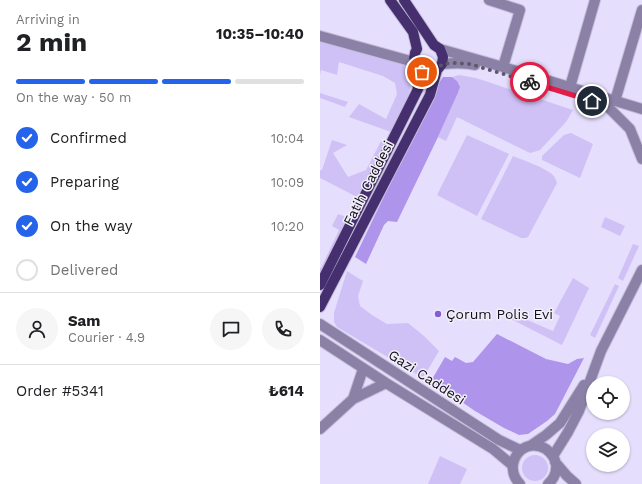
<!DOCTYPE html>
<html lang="en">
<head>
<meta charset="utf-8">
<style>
  body { margin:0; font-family:"Work Sans",sans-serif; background:#f6f6f6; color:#202124; height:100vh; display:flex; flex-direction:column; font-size:15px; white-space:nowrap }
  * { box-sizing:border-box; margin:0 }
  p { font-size:13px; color:#757577 }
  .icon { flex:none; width:22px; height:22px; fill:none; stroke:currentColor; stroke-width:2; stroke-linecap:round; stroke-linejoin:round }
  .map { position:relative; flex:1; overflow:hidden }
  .drawer { display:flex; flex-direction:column; background:#fff; width:320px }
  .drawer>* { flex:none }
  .controls { position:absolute; left:266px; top:376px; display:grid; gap:8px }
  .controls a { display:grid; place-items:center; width:44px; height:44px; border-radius:50%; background:#fff; box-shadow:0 1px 3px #0004; font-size:20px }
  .pin { position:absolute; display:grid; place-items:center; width:34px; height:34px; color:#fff; margin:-17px; border:2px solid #fff; border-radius:50%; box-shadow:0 1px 4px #0007 }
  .courier { position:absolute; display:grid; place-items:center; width:40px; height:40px; margin:-20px; border:3px solid #e11d48; border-radius:50%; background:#fff; color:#222; box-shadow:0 1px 5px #0007 }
  .overview em { font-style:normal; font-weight:700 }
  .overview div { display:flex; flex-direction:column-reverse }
  .overview { display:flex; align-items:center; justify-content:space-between; height:68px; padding:0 16px }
  h1 { font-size:26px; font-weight:700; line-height:30px }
  .bar { display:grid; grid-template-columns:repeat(4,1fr); gap:6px 4px; align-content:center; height:48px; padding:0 16px }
  .bar i { height:5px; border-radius:3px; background:#e0e0e0 }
  .bar .active { background:#2563eb }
  .bar p { grid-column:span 4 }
  .line { display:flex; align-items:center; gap:10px; padding:0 16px; border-top:1px solid #e0e0e0 }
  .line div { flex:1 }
  .round { display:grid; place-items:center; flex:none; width:42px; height:42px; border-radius:21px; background:#f6f6f6 }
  ol { padding:0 16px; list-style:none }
  li { display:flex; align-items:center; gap:12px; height:44px }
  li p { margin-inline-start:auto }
  li .icon { padding:4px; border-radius:50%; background:#2563eb; color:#fff; stroke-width:4 }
  li:last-child { color:#757577 }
  li i { width:22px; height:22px; border:2px solid #e0e0e0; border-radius:50% }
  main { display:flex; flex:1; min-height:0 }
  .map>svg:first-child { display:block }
  .green { fill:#cfc1f6 }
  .forest { fill:#af94ec }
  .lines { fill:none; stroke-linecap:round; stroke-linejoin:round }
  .minor-casing { stroke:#c4bdd9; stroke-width:12 }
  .major-casing { stroke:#c4bdd9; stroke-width:12 }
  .minor { stroke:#8b81a6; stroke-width:10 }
  .major { stroke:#462f6f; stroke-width:10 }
  .done { stroke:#5d5869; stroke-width:4; stroke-dasharray:0 7.2 }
  .route { stroke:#e11d48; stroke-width:5 }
  .poi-dot { fill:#885cd5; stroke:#f2effb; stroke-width:1.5 }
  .labels { text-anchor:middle; stroke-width:3; stroke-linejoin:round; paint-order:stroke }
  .street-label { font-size:14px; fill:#13101a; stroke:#f2effb }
  .poi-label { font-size:14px; fill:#13101a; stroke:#f2effb; text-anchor:start }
</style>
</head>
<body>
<main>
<section class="drawer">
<div class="overview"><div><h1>2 min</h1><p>Arriving in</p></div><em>10:35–10:40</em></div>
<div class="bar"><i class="active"></i><i class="active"></i><i class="active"></i><i></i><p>On the way · 50 m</p></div>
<ol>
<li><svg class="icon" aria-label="check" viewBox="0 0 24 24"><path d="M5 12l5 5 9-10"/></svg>Confirmed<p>10:04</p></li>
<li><svg class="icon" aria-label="check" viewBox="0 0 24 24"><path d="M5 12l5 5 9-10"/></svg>Preparing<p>10:09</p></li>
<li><svg class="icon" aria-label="check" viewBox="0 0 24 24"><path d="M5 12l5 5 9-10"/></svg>On the way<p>10:20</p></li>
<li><i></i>Delivered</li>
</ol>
<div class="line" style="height:72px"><a class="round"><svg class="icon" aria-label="person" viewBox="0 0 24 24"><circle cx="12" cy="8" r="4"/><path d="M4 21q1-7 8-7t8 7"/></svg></a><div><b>Sam</b><p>Courier · 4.9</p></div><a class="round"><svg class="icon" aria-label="chat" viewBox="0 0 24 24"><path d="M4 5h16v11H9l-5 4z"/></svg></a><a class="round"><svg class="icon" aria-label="phone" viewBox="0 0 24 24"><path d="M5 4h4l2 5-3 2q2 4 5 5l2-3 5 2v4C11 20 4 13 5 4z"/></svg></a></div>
<div class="line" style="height:52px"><div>Order #5341</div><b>₺614</b></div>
</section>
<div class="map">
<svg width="322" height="484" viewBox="0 0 322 484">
  <rect width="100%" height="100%" fill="#e6defd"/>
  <path class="green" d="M0 40 84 62C101 84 82 112 71 132L29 117 39 104 66 119 77 94 75 83 63 76 19 62 17 75 1 70 0 75Z
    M139 75 156 78 253 110 246 122 220 150 214 152 210 153 137 117 126 141 118 137 137 95V81L132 77Z
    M0 93 28 102 25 107 0 98Z
    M251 133 273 144 260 178 222 160V156L244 135Z
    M147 135 189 154 157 216 117 195Z
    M12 140 27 145 13 153 28 177 46 170 61 141 66 145 37 197 0 178V170H2Z
    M193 156C205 161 221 166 232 174 235 177 236 180 237 183L208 237 205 238H201L161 219Z
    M18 214 27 217 0 277V268H1L19 230 12 226Z
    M285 217 305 226 300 236 281 227Z
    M313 244 319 246 303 281 298 278Z
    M27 271 43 281 38 296 40 306 52 315 67 324 88 323 104 336 119 351 103 378 17 327 14 322V313Z
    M253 278 269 288 242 345 183 315 186 311 233 331 240 316 234 313Z
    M295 284 299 286 275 338 270 335Z
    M202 468a13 13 0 1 1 26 0a13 13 0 1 1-26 0Z
    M120 456 147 469 140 484H108Z"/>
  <path class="forest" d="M123 77H132L137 81 140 87 137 95 118 137 77 222 68 221 64 225 46 264 35 257 116 88Z
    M177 334 226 359 248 364 257 359 264 358 235 414 227 421 208 434 199 435 184 428 155 411 111 381 125 357 132 361 135 357 146 363 153 362Z"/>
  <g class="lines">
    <g class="minor-casing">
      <path id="minor" d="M169 0 200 10 183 67
        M0 36 94 62
        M120 49 183 67 322 109
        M122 64C133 63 144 62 155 65
        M250 87 275 0
        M295 101 322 10
        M286 105 310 129 322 159
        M0 324 179 440 200 450
        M0 340 66 383 173 449 192 465
        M33 399 43 369
        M0 429 33 399 66 383
        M210 446 226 435 240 423 264 385
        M233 456 248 432 259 411 281 351 322 270
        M235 462 247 476 256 484
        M200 484C181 465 203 435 226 449 231 453 235 458 236 464 237 472 234 479 228 484"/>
    </g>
    <g class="major-casing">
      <path id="major" d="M96 67C104 74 108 74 117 70
        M0 285 98 89C97 83 97 76 96 70 95 62 92 56 97 49L93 32 70 0
        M0 307 110 95 117 70 122 64 123 57 120 49 114 45 84 0"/>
    </g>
    <use href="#minor" class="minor"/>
    <use href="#major" class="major"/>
  </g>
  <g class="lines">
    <path class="done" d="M102 72C112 74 116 72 122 64L136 63 150 64 210 82"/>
    <path class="route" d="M210 82 272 101"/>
  </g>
  <circle class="poi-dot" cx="118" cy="314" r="4"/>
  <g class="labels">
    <g class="street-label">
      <text transform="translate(48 183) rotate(-63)" y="5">Fatih Caddesi</text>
      <text transform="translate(107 377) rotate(33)" y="5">Gazi Caddesi</text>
    </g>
    <g class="poi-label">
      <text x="126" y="319">Çorum Polis Evi</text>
    </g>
  </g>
</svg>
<div class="controls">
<a><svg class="icon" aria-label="locate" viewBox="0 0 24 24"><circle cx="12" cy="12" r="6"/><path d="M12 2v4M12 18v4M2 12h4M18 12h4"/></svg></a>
<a><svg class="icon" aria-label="layers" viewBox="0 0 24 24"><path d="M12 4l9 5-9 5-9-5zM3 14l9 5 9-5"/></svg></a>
</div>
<div class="pin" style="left:102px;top:72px;background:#ea580c"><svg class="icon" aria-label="bag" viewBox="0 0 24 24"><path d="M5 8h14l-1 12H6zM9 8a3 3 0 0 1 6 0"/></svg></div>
<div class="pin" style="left:272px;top:101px;background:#1f2937"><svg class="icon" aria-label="home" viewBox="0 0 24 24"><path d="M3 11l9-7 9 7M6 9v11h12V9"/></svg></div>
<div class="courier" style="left:210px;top:82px"><svg class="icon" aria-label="bike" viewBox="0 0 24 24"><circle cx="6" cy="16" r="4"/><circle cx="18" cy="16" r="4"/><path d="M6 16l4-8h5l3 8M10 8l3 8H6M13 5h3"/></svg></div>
</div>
</main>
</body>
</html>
